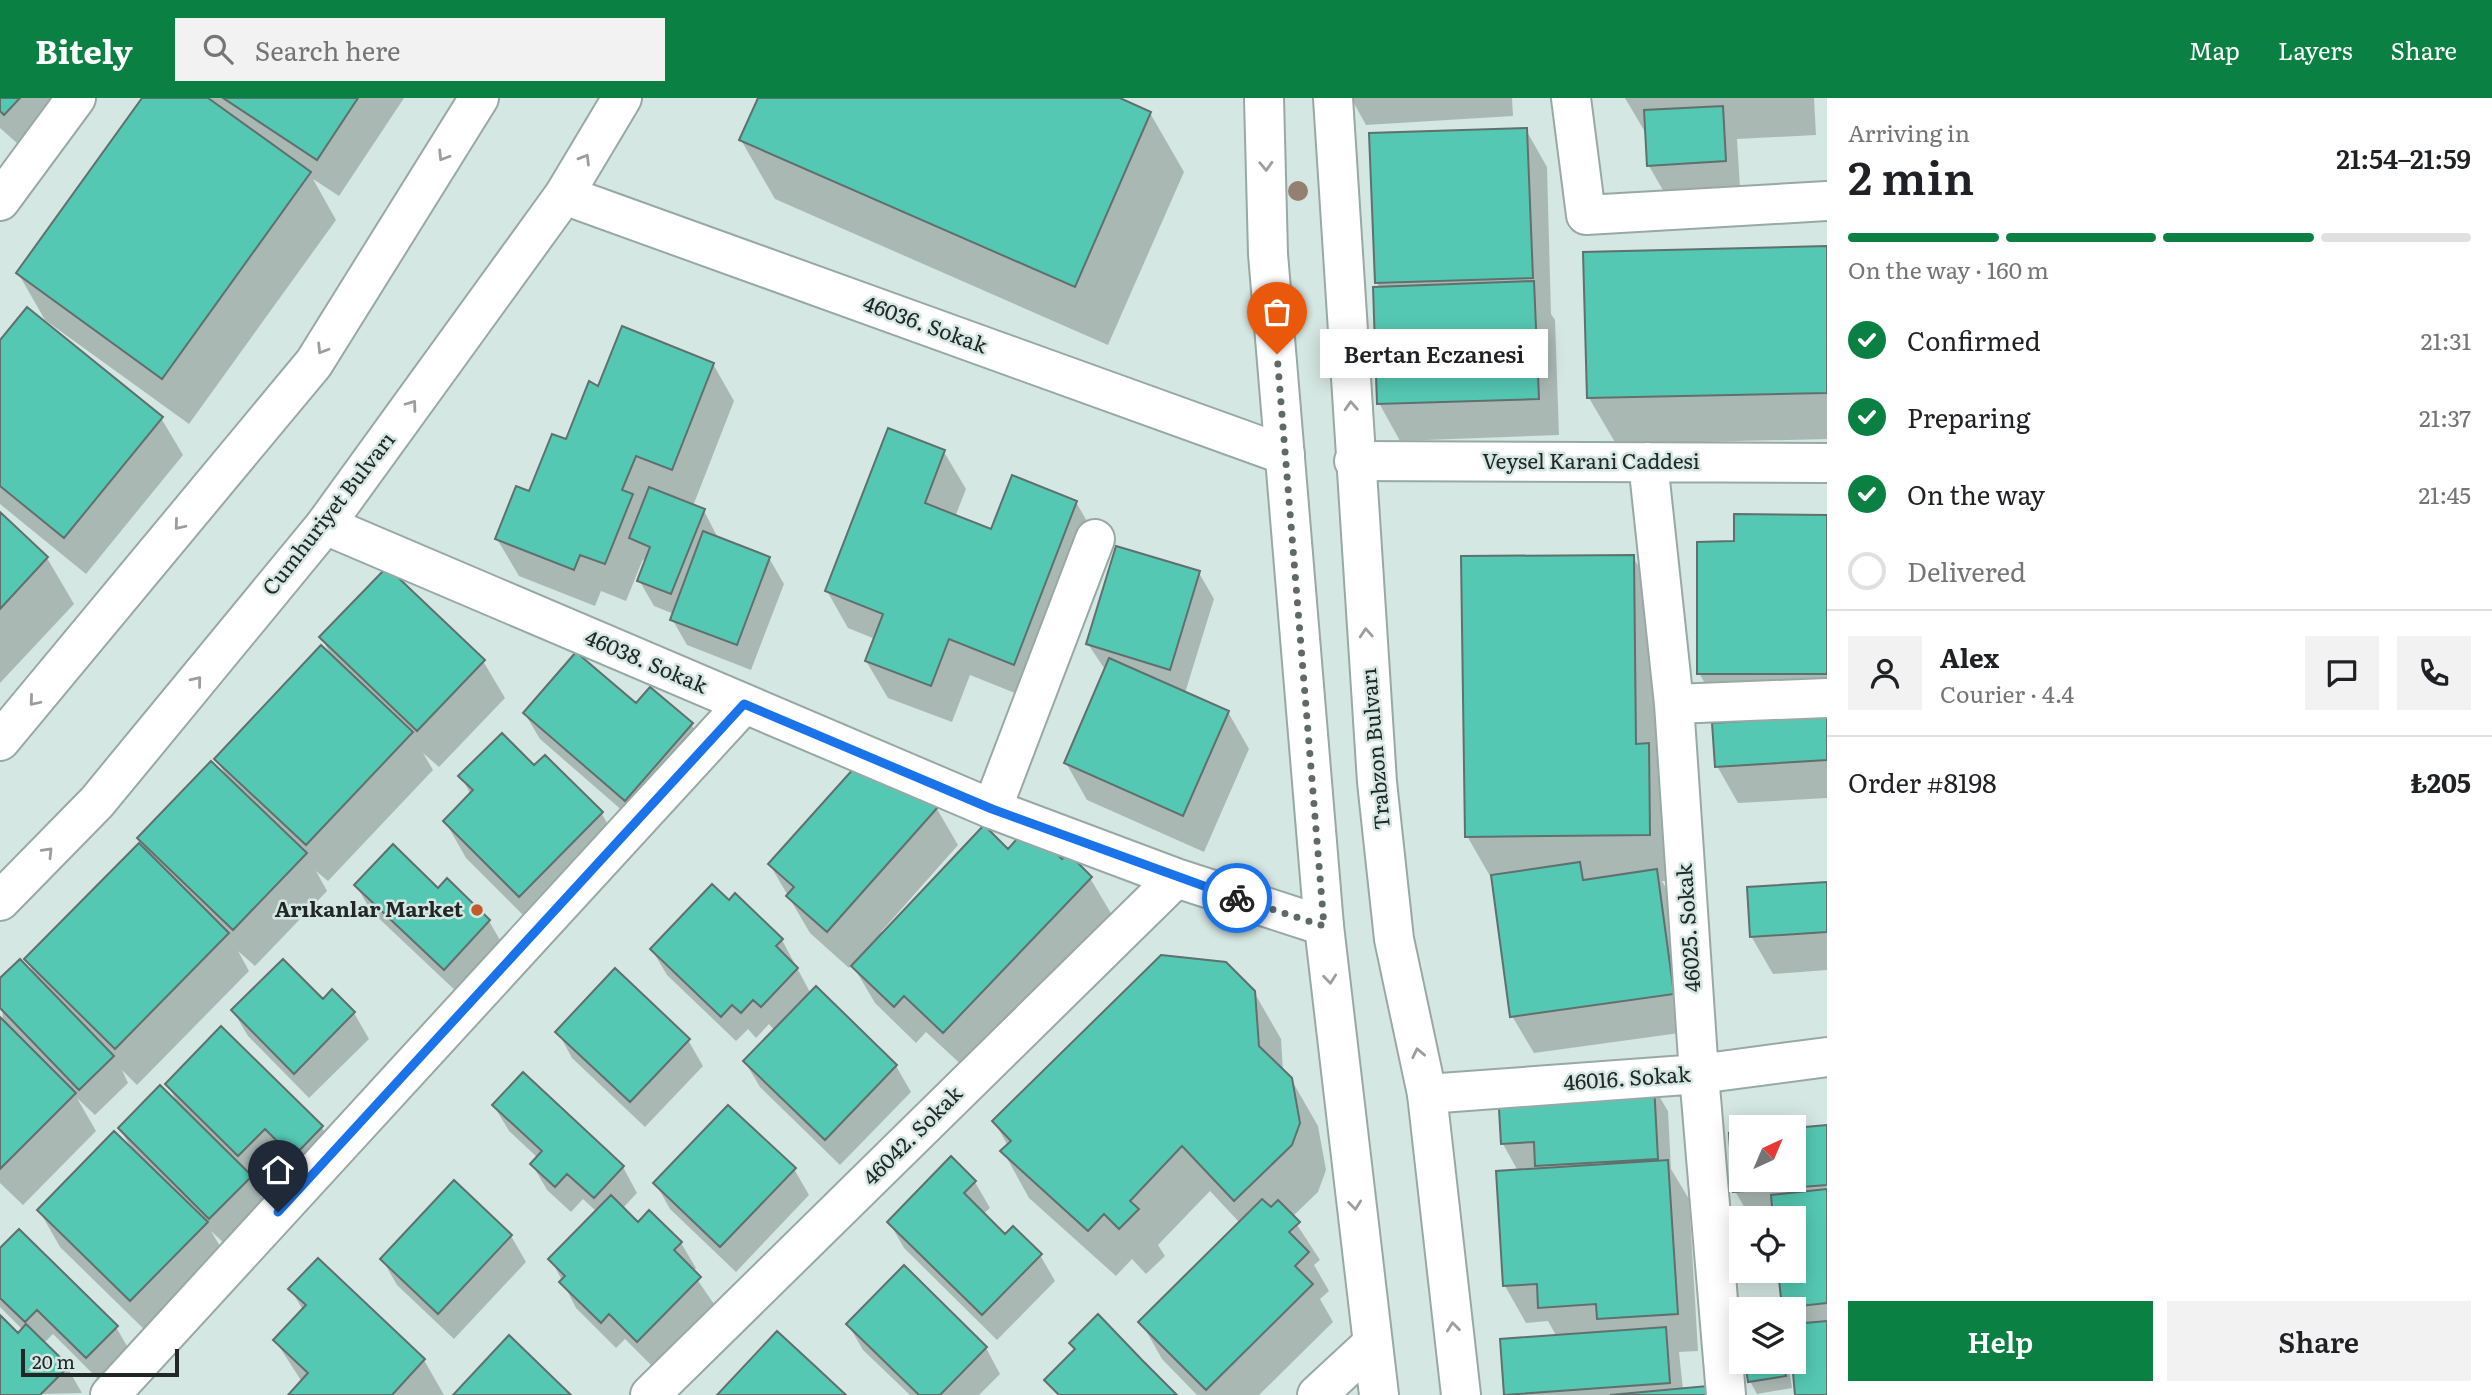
<!DOCTYPE html>
<html lang="en">
<head>
<meta charset="utf-8">
<style>
  body { margin:0; font-family:Literata,serif; background:#f2f2f2; color:#202124; height:100vh; display:flex; flex-direction:column; font-size:26px; white-space:nowrap }
  * { box-sizing:border-box; margin:0 }
  p { font-size:23px; color:#757577 }
  .icon { flex:none; width:38px; height:38px; fill:none; stroke:currentColor; stroke-width:2; stroke-linecap:round; stroke-linejoin:round }
  .map { position:relative; flex:1; overflow:hidden }
  .side { display:flex; flex-direction:column; background:#fff; width:665px }
  .side>* { flex:none }
  .needle { width:46px; rotate:44deg }
  .buttons { position:absolute; left:1729px; top:1017px; display:grid; gap:14px }
  .buttons a { display:grid; place-items:center; width:77px; height:77px; border-radius:0px; background:#fff; box-shadow:0 4px 18px #0003; font-size:35px }
  .scale { position:absolute; left:21px; bottom:18px; width:158px; box-sizing:border-box; padding-left:7px; border:4px solid #202725; border-top:0; font-size:19px; line-height:24px; white-space:nowrap; color:#202725; -webkit-text-stroke:5px #d5e7e2; paint-order:stroke }
  .pin { position:absolute; display:grid; place-items:center; width:60px; height:60px; color:#fff; margin:-72px -30px; border-radius:50% 50% 50% 0; rotate:-45deg; box-shadow:0 0 7px #0007 }
  .pin .icon { rotate:45deg }
  .courier { position:absolute; display:grid; place-items:center; width:70px; height:70px; margin:-35px; border:5px solid #1a73e8; border-radius:50%; background:#fff; color:#222; box-shadow:0 2px 9px #0007 }
  .bubble { position:absolute; height:49px; border-radius:0px; background:#fff; box-shadow:0 4px 18px #0003; font-size:23px; font-weight:600; line-height:49px; text-align:center }
  .overview em { font-style:normal; font-weight:600 }
  .overview div { display:flex; flex-direction:column-reverse }
  .overview { display:flex; align-items:center; justify-content:space-between; height:119px; padding:0 21px }
  h1 { font-size:46px; font-weight:600; line-height:52px }
  .bar { display:grid; grid-template-columns:repeat(4,1fr); gap:10px 7px; align-content:center; height:84px; padding:0 21px }
  .bar i { height:9px; border-radius:5px; background:#e0e0e0 }
  .bar .active { background:#0b8043 }
  .bar p { grid-column:span 4 }
  .line { display:flex; align-items:center; gap:18px; padding:0 21px; border-top:2px solid #e0e0e0 }
  .line div { flex:1 }
  .round { display:grid; place-items:center; flex:none; width:74px; height:74px; border-radius:0px; background:#f2f2f2 }
  ol { padding:0 21px; list-style:none }
  li { display:flex; align-items:center; gap:21px; height:77px }
  li p { margin-inline-start:auto }
  li .icon { padding:7px; border-radius:50%; background:#0b8043; color:#fff; stroke-width:4 }
  li:last-child { color:#757577 }
  li i { width:38px; height:38px; border:4px solid #e0e0e0; border-radius:50% }
  .action { display:flex; gap:14px; margin-top:auto; padding:14px 21px }
  .action a { flex:1; height:80px; border-radius:0px; background:#0b8043; color:#fff; font-size:28px; font-weight:600; line-height:80px; text-align:center }
  .action a+a { background:#f2f2f2; color:#202124 }
  header { display:flex; align-items:center; gap:42px; box-sizing:border-box; height:98px; padding:0 35px; background:#0b8043; color:#fff }
  header strong { font-size:33px }
  nav { display:flex; gap:38px; margin-inline-start:auto; font-size:24px }
  .search { width:490px; height:63px; background:#f2f2f2; display:flex; align-items:center; gap:18px; box-sizing:border-box; padding:0 24px; border-radius:0px; color:#757577; font-size:26px }
  main { display:flex; flex:1; min-height:0 }
  .map>svg:first-child { display:block }
  .shadow { fill:#0003 }
  .building { fill:#54c8b3; stroke:#60706c; stroke-width:2 }
  .lines { fill:none; stroke-linecap:round; stroke-linejoin:round }
  .street-casing { stroke:#98a9a5; stroke-width:42 }
  .secondary-casing { stroke:#98a9a5; stroke-width:42 }
  .street { stroke:#fff; stroke-width:38 }
  .secondary { stroke:#fff; stroke-width:38 }
  .tree { fill:#948070 }
  .oneway { stroke:#9b9e9d }
  .done { stroke:#5f6a67; stroke-width:7; stroke-dasharray:0 12.6 }
  .route { stroke:#1a73e8; stroke-width:9 }
  .poi-dot { fill:#c15b2b; stroke:#d5e7e2; stroke-width:2.5 }
  .labels { text-anchor:middle; stroke-width:5; stroke-linejoin:round; paint-order:stroke }
  .street-label { font-size:21px; fill:#202725; stroke:#d5e7e2 }
  .poi-label { font-size:21px; font-weight:bold; fill:#202725; stroke:#d5e7e2; text-anchor:end }
</style>
</head>
<body>
<header>
<strong>Bitely</strong>
<div class="search"><svg class="icon" aria-label="search" viewBox="0 0 24 24"><circle cx="10" cy="10" r="6"/><path d="M15 15l6 6"/></svg>Search here</div>
<nav><a>Map</a><a>Layers</a><a>Share</a></nav>
</header>
<main>
<div class="map">
<svg width="1827" height="1297" viewBox="0 0 1827 1297">
  <rect width="100%" height="100%" fill="#d5e7e2"/>
  <path class="shadow" d="M0 0H73L26 53 0 30Z
    M144 0H404L339 98 313 81 336 122 189 326 45 222 18 175Z
    M760 0H1116L1150 15 1184 74 1108 247 775 101 741 42Z
    M1351 0H1512L1513 18 1366 27Z
    M1625 0H1814L1816 37 1737 41 1740 89 1664 94 1649 68 1648 39Z
    M1526 32 1547 69 1551 216 1555 222 1559 337 1400 343 1379 305 1380 190 1377 185Z
    M1827 150V341L1616 346 1589 300Z
    M0 245 161 320 183 357 86 476 0 406Z
    M713 266 734 303 693 408 704 413 718 440 769 460 784 486 751 572 687 547 672 521 674 516 654 508 639 482 645 466 643 461 626 503 601 493 595 508 519 478 497 441 567 343 599 290Z
    M944 354 966 391 955 419 992 433 1076 404 1097 441 1035 603 970 577 952 624 888 600 866 563 875 541 848 530 827 493Z
    M0 416 47 460 74 506 0 585Z
    M1827 418V613L1720 612 1699 575 1736 445Z
    M1633 459 1660 505 1676 783H1662L1677 810 1694 933 1534 955 1512 918 1494 785 1467 738Z
    M1199 475 1214 501 1185 595 1228 614 1249 651 1204 754 1087 702 1066 665 1106 573 1088 546Z
    M321 539 483 563 505 600 439 669 423 655 433 672 328 783 316 773 327 793 255 868 238 853 249 873 137 987 122 972 128 985 95 1017 77 1000 96 1033 23 1107 0 1085V921L3 922 0 883 35 877 26 861 148 755 139 740 226 678 216 661 332 559Z
    M525 616 691 626 706 652 640 728 540 641Z
    M1827 619V700L1738 705 1717 668Z
    M545 659 602 716 623 753 541 835 466 760 445 723 471 697 461 678 534 669Z
    M855 671 937 711 958 747 881 834 883 836 1062 763 1090 780 1112 817 966 971 926 934 916 945 875 905 852 866 849 870 810 835 770 767Z
    M447 783 489 823 504 849 459 896 371 813 356 787 438 792Z
    M1827 786V872L1773 876 1751 838Z
    M729 804 782 842 811 896 896 968 911 994 840 1067 760 989 745 964 775 933 769 926 756 940 748 931 736 943 667 877 652 852Z
    M332 894 354 915 369 941 309 1000 248 938 233 913 323 903Z
    M1254 894 1281 941 1283 973 1291 981 1318 1028 1326 1072 1318 1094 1292 1119 1320 1162 1314 1167 1329 1193 1320 1201 1333 1224 1259 1297H1197L1162 1261 1141 1224 1240 1125 1210 1093 1158 1147 1165 1158 1146 1176 1132 1161 1116 1178 1029 1100 1003 1053 1008 1048 994 1023Z
    M221 930 322 1030 337 1055 309 1084 280 1056 253 1084 265 1105 225 1146 211 1133 228 1162 152 1239 60 1149 39 1112 132 1051 120 1031 179 1007 167 986Z
    M558 934 688 942 703 968 645 1029 572 960Z
    M1653 988 1668 1013 1671 1071 1689 1101 1698 1253 1679 1254 1683 1292 1710 1297H1506L1502 1243 1557 1239 1548 1223 1526 1225 1505 1188 1518 1073 1503 1046 1500 996Z
    M494 1008 623 1069 637 1095 622 1111 638 1126 681 1145 696 1170 692 1174 714 1206 653 1269 625 1241 616 1250 576 1210 551 1161 597 1114 583 1101 571 1114 547 1092 532 1066 538 1060 509 1033Z
    M1827 1029V1297H1797L1794 1211 1783 1209 1794 1172V1120L1750 1119 1735 1093 1730 1036 1741 1035V1082H1794V1031Z
    M794 1071 809 1097 736 1174 670 1111 656 1086Z
    M454 1084 511 1138 526 1164 454 1241 397 1187 382 1161Z
    M975 1084 990 1110 983 1116 1005 1139 1040 1157 1055 1183 997 1242 904 1150 889 1124Z
    M0 1153 116 1229 131 1255 102 1285 53 1236 43 1246 67 1269 82 1295 0 1297V1219L18 1237 23 1232 0 1209Z
    M291 1192 424 1262 444 1297H290L302 1284 275 1242 303 1212Z
    M848 1226 986 1250 1000 1276 979 1297H910L863 1252Z
    M1747 1264H1788L1792 1290 1757 1296 1750 1283Z"/>
  <path class="building" d="M0 0H20L4 17 0 13Z
    M142 0H208L311 74 162 281 16 175Z
    M223 0H358L317 62Z
    M758 0H1120L1151 14 1075 189 739 42Z
    M1723 8 1726 63 1647 68 1644 12Z
    M1527 30 1533 180 1375 185 1369 35Z
    M1827 148V295L1587 300 1583 154Z
    M1534 183 1539 301 1377 306 1373 189Z
    M27 209 163 319 64 440 0 388V242Z
    M622 228 714 265 672 372 636 358 622 392 633 396 605 466 580 457 574 472 495 441 516 388 529 393 552 336 566 341 589 283 598 288Z
    M888 330 945 352 925 405 991 431 1012 377 1077 403 1014 567 949 541 931 588 865 563 883 516 825 493Z
    M649 389 705 411 671 496 637 483 650 449 629 440Z
    M0 414 48 459 0 511Z
    M1734 416 1827 417V576H1697V444L1734 443Z
    M703 433 770 459 737 547 670 522Z
    M1116 448 1200 473 1170 572 1086 546Z
    M1634 457 1636 646 1649 645 1650 737 1465 739 1461 458Z
    M387 469 485 562 417 633 319 539Z
    M321 547 413 634 306 747 214 661Z
    M576 554 636 605 650 589 693 625 625 703 523 615Z
    M1109 560 1229 613 1183 718 1064 665Z
    M1827 618V662L1715 669 1712 625Z
    M502 635 534 667 545 657 603 714 519 799 443 723 473 692 458 678Z
    M211 663 307 755 233 832 137 740Z
    M855 669 938 709 827 834 786 798 794 789 768 766Z
    M984 727 1008 751 1023 734 1037 736 1062 761 1068 755 1092 779 943 935 904 898 894 909 851 868Z
    M139 745 229 835 115 951 24 861Z
    M393 746 438 790 447 780 490 822 444 872 354 787Z
    M1580 764 1583 782 1657 771 1674 896 1510 919 1491 777Z
    M1827 784V834L1750 839 1747 789Z
    M712 786 729 802 735 795 783 841 776 848 798 870 761 909 753 902 741 915 732 907 721 919 650 851Z
    M1161 857 1226 864 1255 893 1259 948 1292 980 1300 1025 1292 1047 1234 1103 1182 1048 1130 1103 1139 1111 1119 1131 1104 1116 1088 1133 1000 1053 1011 1043 992 1023Z
    M20 861 114 958 79 992 0 910V880Z
    M283 861 323 901 332 891 355 914 294 976 231 912Z
    M615 870 690 941 630 1004 555 934Z
    M816 888 897 967 825 1042 743 963Z
    M0 919 76 995 0 1071Z
    M221 928 323 1028 293 1059 265 1031 238 1058 165 986Z
    M523 974 624 1068 594 1100 567 1076 555 1089 530 1066 542 1053 492 1007Z
    M1654 986 1658 1061 1535 1068 1534 1044 1501 1046 1498 994Z
    M160 987 252 1078 209 1121 118 1030Z
    M728 1007 796 1070 720 1149 653 1085Z
    M1827 1027V1087L1733 1094 1729 1035 1741 1034V1082H1794V1030Z
    M114 1033 208 1124 130 1203 37 1112Z
    M951 1058 976 1083 964 1095 1005 1136 1013 1128 1042 1156 982 1217 887 1124Z
    M1668 1062 1678 1216 1597 1221 1596 1206 1538 1210 1537 1186 1503 1188 1496 1073Z
    M454 1082 512 1137 438 1216 380 1161Z
    M1827 1091V1205L1782 1210 1778 1172H1794V1120H1773L1771 1097Z
    M611 1097 638 1124 649 1112 682 1144 674 1152 701 1179 637 1244 609 1216 601 1225 559 1184 565 1178 548 1161Z
    M1262 1101 1271 1109 1278 1102 1300 1124 1289 1134 1309 1154 1295 1168 1313 1186 1206 1292 1138 1224Z
    M19 1131 118 1228 86 1260 37 1212 25 1224 0 1200V1150Z
    M318 1160 425 1261 392 1297H288L308 1275 273 1242 306 1207 288 1191Z
    M904 1167 987 1249 940 1297H919L846 1226Z
    M1098 1216 1142 1262 1177 1297H1059L1044 1282 1075 1251 1069 1245Z
    M0 1217 18 1235 26 1226 69 1268 40 1297H0Z
    M1827 1223V1297H1795L1792 1264 1794 1226Z
    M1666 1229 1670 1285 1504 1297 1500 1241Z
    M777 1233 816 1269 846 1297H717Z
    M509 1237 571 1297H453Z
    M1745 1264H1783L1786 1278 1748 1284Z
    M1707 1288 1708 1297H1610Z"/>
  <g class="lines">
    <g class="street-casing">
      <path id="street" d="M1571 0 1586 117 1827 103
        M564 97 1285 357
        M0 103 76 0
        M1354 363 1827 365
        M1648 364 1674 606 1699 976 1726 1297
        M325 427 992 711 1176 780 1324 828
        M1674 606 1827 600
        M992 711 1095 441
        M1427 996 1699 976 1827 959
        M110 1297 744 606
        M650 1297 1176 780
        M1317 1297 1371 1247"/>
    </g>
    <g class="secondary-casing">
      <path id="secondary" d="M1264 0 1268 156 1324 828 1379 1297
        M1333 0 1377 684 1394 841 1427 996 1461 1297
        M0 643 314 265 479 0
        M0 803 97 704 325 427 564 97 622 0"/>
    </g>
    <use href="#street" class="street"/>
    <use href="#secondary" class="secondary"/>
  </g>
  <circle class="tree" cx="1298" cy="93" r="10"/>
  <defs><path id="oneway-chevron" d="M-2-3.5L2.5 0L-2 3.5" fill="none" stroke-width="1.6" stroke-linecap="round" stroke-linejoin="round" transform="scale(1.75)"/></defs>
  <g class="oneway">
    <use href="#oneway-chevron" transform="translate(443 58) rotate(122)"/>
    <use href="#oneway-chevron" transform="translate(585 61) rotate(-59)"/>
    <use href="#oneway-chevron" transform="translate(1266 68) rotate(88)"/>
    <use href="#oneway-chevron" transform="translate(322 251) rotate(122)"/>
    <use href="#oneway-chevron" transform="translate(412 307) rotate(-54)"/>
    <use href="#oneway-chevron" transform="translate(1351 308) rotate(-93)"/>
    <use href="#oneway-chevron" transform="translate(179 427) rotate(130)"/>
    <use href="#oneway-chevron" transform="translate(1366 535) rotate(-94)"/>
    <use href="#oneway-chevron" transform="translate(197 583) rotate(-51)"/>
    <use href="#oneway-chevron" transform="translate(34 603) rotate(130)"/>
    <use href="#oneway-chevron" transform="translate(48 754) rotate(-46)"/>
    <use href="#oneway-chevron" transform="translate(1330 881) rotate(84)"/>
    <use href="#oneway-chevron" transform="translate(1418 955) rotate(-102)"/>
    <use href="#oneway-chevron" transform="translate(1355 1107) rotate(84)"/>
    <use href="#oneway-chevron" transform="translate(1453 1229) rotate(-96)"/>
  </g>
  <g class="lines">
    <path class="done" d="M1237 800 1324 828 1277 256"/>
    <path class="route" d="M278 1114 744 606 992 711 1237 800"/>
  </g>
  <circle class="poi-dot" cx="477" cy="812" r="7"/>
  <g class="labels">
    <g class="street-label">
      <text transform="translate(925 227) rotate(20)" y="7">46036. Sokak</text>
      <text x="1591" y="371">Veysel Karani Caddesi</text>
      <text transform="translate(329 416) rotate(-52)" y="7">Cumhuriyet Bulvarı</text>
      <text transform="translate(646 564) rotate(23)" y="7">46038. Sokak</text>
      <text transform="translate(1376 651) rotate(-95)" y="7">Trabzon Bulvarı</text>
      <text transform="translate(1689 830) rotate(-94)" y="7">46025. Sokak</text>
      <text transform="translate(1627 981) rotate(-4)" y="7">46016. Sokak</text>
      <text transform="translate(913 1038) rotate(-45)" y="7">46042. Sokak</text>
    </g>
    <g class="poi-label">
      <text x="463" y="819">Arıkanlar Market</text>
    </g>
  </g>
</svg>
<div class="buttons">
<a><svg class="needle" viewBox="-14 -14 28 28"><path d="M0-13l5 13h-10z" fill="#e53935"/><path d="M0 13l5-13h-10z" fill="#757577"/></svg></a>
<a><svg class="icon" aria-label="locate" viewBox="0 0 24 24"><circle cx="12" cy="12" r="6"/><path d="M12 2v4M12 18v4M2 12h4M18 12h4"/></svg></a>
<a><svg class="icon" aria-label="layers" viewBox="0 0 24 24"><path d="M12 4l9 5-9 5-9-5zM3 14l9 5 9-5"/></svg></a>
</div>
<div class="scale">20 m</div>
<div class="pin" style="left:1277px;top:256px;background:#ea580c"><svg class="icon" aria-label="bag" viewBox="0 0 24 24"><path d="M5 8h14l-1 12H6zM9 8a3 3 0 0 1 6 0"/></svg></div>
<div class="pin" style="left:278px;top:1114px;background:#1f2937"><svg class="icon" aria-label="home" viewBox="0 0 24 24"><path d="M3 11l9-7 9 7M6 9v11h12V9"/></svg></div>
<div class="courier" style="left:1237px;top:800px"><svg class="icon" aria-label="bike" viewBox="0 0 24 24"><circle cx="6" cy="16" r="4"/><circle cx="18" cy="16" r="4"/><path d="M6 16l4-8h5l3 8M10 8l3 8H6M13 5h3"/></svg></div>
<div class="bubble" style="left:1320px;top:231px;width:228px">Bertan Eczanesi</div>
</div>
<section class="side">
<div class="overview"><div><h1>2 min</h1><p>Arriving in</p></div><em>21:54–21:59</em></div>
<div class="bar"><i class="active"></i><i class="active"></i><i class="active"></i><i></i><p>On the way · 160 m</p></div>
<ol>
<li><svg class="icon" aria-label="check" viewBox="0 0 24 24"><path d="M5 12l5 5 9-10"/></svg>Confirmed<p>21:31</p></li>
<li><svg class="icon" aria-label="check" viewBox="0 0 24 24"><path d="M5 12l5 5 9-10"/></svg>Preparing<p>21:37</p></li>
<li><svg class="icon" aria-label="check" viewBox="0 0 24 24"><path d="M5 12l5 5 9-10"/></svg>On the way<p>21:45</p></li>
<li><i></i>Delivered</li>
</ol>
<div class="line" style="height:126px"><a class="round"><svg class="icon" aria-label="person" viewBox="0 0 24 24"><circle cx="12" cy="8" r="4"/><path d="M4 21q1-7 8-7t8 7"/></svg></a><div><b>Alex</b><p>Courier · 4.4</p></div><a class="round"><svg class="icon" aria-label="chat" viewBox="0 0 24 24"><path d="M4 5h16v11H9l-5 4z"/></svg></a><a class="round"><svg class="icon" aria-label="phone" viewBox="0 0 24 24"><path d="M5 4h4l2 5-3 2q2 4 5 5l2-3 5 2v4C11 20 4 13 5 4z"/></svg></a></div>
<div class="line" style="height:91px"><div>Order #8198</div><b>₺205</b></div>
<div class="action"><a>Help</a><a>Share</a></div>
</section>
</main>
</body>
</html>
